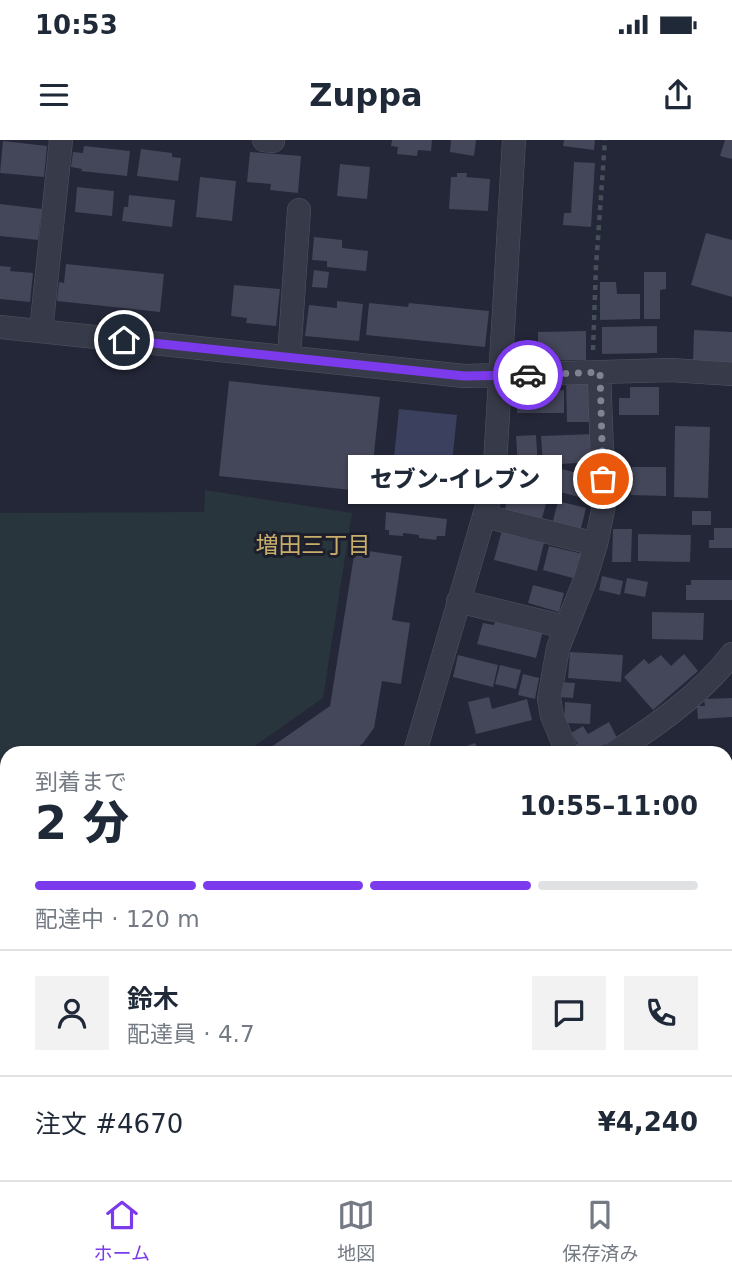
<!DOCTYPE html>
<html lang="ja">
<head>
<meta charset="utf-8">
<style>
  body { margin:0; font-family:"DejaVu Sans","Noto Sans JP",sans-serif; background:#f2f2f3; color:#1f2937; height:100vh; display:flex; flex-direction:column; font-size:26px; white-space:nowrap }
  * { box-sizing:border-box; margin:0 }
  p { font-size:23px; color:#747a83 }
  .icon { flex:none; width:38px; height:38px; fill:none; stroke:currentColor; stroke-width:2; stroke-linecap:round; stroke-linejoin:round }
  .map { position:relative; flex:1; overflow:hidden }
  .panel { position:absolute; left:0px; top:606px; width:733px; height:436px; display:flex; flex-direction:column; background:#fff; border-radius:21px 21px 0 0; box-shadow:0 2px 5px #0004 }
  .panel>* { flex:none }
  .pin { position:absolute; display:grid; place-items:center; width:60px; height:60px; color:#fff; margin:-30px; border:4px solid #fff; border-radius:50%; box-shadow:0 2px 7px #0007 }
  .courier { position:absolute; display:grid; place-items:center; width:70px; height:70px; margin:-35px; border:5px solid #7c3aed; border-radius:50%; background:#fff; color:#222; box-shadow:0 2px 9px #0007 }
  .bubble { position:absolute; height:49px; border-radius:0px; background:#fff; box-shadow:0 2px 5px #0004; font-size:23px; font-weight:800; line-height:49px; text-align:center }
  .head em { font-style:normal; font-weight:800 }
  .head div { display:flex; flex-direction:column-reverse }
  .head { display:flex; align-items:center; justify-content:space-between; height:119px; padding:0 35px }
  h1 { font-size:46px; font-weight:800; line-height:52px }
  .bar { display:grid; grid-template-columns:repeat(4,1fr); gap:10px 7px; align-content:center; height:84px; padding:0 35px }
  .bar i { height:9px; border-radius:5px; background:#e0e1e3 }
  .bar .on { background:#7c3aed }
  .bar p { grid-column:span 4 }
  .line { display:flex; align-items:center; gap:18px; padding:0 35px; border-top:2px solid #e0e1e3 }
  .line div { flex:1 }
  .round { display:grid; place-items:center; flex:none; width:74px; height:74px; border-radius:0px; background:#f2f2f3 }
  .status { display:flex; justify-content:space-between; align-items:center; height:49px; padding:0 35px; background:#fff; direction:ltr }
  .status svg { height:19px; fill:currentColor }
  header { display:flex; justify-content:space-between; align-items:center; height:91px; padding:0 35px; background:#fff; font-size:32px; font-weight:800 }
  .tab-bar { display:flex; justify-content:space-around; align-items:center; height:98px; border-top:2px solid #e0e1e3; background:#fff; font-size:19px; color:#747a83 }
  .tab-bar a { display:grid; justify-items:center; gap:4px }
  .tab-bar .on { color:#7c3aed }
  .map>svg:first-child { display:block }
  .green { fill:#29353c }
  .water { fill:#3b405f }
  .building { fill:#444659 }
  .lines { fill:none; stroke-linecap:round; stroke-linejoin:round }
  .minor-casing { stroke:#535463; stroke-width:24 }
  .path { stroke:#465058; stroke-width:4.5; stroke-dasharray:5 5; stroke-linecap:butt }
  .minor { stroke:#373a48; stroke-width:23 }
  .done { stroke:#818393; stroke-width:7; stroke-dasharray:0 12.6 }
  .route { stroke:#7c3aed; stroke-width:9 }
  .labels { text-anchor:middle; stroke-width:6; stroke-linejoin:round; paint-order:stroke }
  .neighbourhood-label { font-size:23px; fill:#c8ae6a; stroke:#1d1f2d }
</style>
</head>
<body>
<div class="status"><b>10:53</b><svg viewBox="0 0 49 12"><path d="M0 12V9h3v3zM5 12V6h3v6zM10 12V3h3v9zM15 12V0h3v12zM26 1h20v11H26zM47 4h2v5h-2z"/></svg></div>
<header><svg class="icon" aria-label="menu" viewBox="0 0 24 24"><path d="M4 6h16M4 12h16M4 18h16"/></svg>Zuppa<svg class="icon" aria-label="share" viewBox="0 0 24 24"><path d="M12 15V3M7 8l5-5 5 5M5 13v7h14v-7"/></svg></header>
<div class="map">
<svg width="732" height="1040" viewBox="0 0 732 1040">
  <rect width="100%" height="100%" fill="#242738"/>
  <path class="green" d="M205 350 352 373 323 558 246 612H7V654L0 655V373L204 372Z"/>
  <path class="water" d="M399 269 457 275 448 361 390 356Z"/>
  <path class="building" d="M392 0H432L431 11 418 10 417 16 397 14 398 7 391 6Z
    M451 0H476L474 16 450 12Z
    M564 0H595L594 10 563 6Z
    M725 0H732V19L720 16Z
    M3 1 47 6 44 37 0 33Z
    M84 6 130 11 127 36 81 31 82 29 71 27 73 12 83 13Z
    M141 9 172 13V17L181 18 178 41 137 36Z
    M250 12 301 16 298 53 270 50 271 44 247 42Z
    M574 22 595 23 591 87 563 85 564 73H571Z
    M340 24 370 27 367 59 337 56Z
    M457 33H467L466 37 490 39 488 71 449 69 451 37H457Z
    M200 37 236 41 232 81 196 77Z
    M77 47 114 51 112 76 75 72Z
    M129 55 175 60 172 87 122 81 124 67H128Z
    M0 64 42 69 38 100 0 96Z
    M706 93 732 100V157L691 145Z
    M314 97 342 100V108L368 111 366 131 327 127V121L312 120Z
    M66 124 164 134 160 172 57 161 59 142 64 143Z
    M0 126 11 127 10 131 33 133 30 162 0 159Z
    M314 130 329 132 327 148 312 147Z
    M644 132H666V149L660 150V179H644Z
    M600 142H616L617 154H640V179L600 180Z
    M234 145 280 149 276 186 246 183 247 178 231 176Z
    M337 161 363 164 359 201 305 196 309 165 337 168Z
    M369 163 408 167 409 163 489 171 485 207 366 195Z
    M657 186V213L602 214V187Z
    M694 190 732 192V224L693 222Z
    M586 191V220L538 221V192Z
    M517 210H532V221H517Z
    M595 238V282H567L566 243Z
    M229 241 380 257 370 352 219 336Z
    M630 247H659V275H619V258H630Z
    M521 248H536V251L564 250V273H517V251H521Z
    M675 286 710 287 708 358 674 357Z
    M594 294 595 322 543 325 541 296Z
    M536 295 538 326 518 327 516 296Z
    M632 327H666V356L631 355Z
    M558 328 592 337 586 359 553 350Z
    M529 329 549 334 545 351 514 343 517 332 528 335Z
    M510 348 533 353 531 361 546 364 540 386 503 377Z
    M558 361 586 368 580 392 552 385Z
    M692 371H711V385H692Z
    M386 372 447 379 445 396H437L436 400 419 398V395L403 393V396L389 395V390H385Z
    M503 386 517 389 515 396 544 403 537 431 494 420Z
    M714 388H732V408H709V400H714Z
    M613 389H632L631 422H612Z
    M638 394 691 395 690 422 638 421Z
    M549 406 587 415 580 440 543 430Z
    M355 409 402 416 392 480 410 483 401 544 382 541 374 588 363 603 353 611 354 612H264L330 566Z
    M602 436 623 441 620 455 599 450Z
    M627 438 648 442 645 457 624 453Z
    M691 440H732V460H686V445H691Z
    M533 445 564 453 559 472 528 463Z
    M652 472 704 473 703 500 652 499Z
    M496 479 543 491 536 518 477 504 483 483 494 485Z
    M570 512 623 515 621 542 568 538Z
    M684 514 698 531 653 570 624 537 644 519 649 524 661 515 671 526Z
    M458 515 498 525 493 547 453 537Z
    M500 525 521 530 516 549 495 544Z
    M523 534 539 538 535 559 518 555Z
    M560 542 575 543 573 558 559 557Z
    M489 557 492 569 527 559 532 580 476 594 468 562Z
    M732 558V577L698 579 697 566H705L704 559Z
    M565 562 591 564 590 584 564 583Z
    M609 582 617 598 592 612H576L573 606 578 604 571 593 583 586 588 594Z
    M475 603 479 612H450Z
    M7 673V732L0 733V675Z
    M726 845H732V868L726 869Z
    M0 878 7 879V915L0 914Z
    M0 950 7 951 3 989H0Z
    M726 962H732V976H726Z
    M726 991H732V1024H726Z
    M266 1034H312L311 1040H266Z
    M376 1034H404L402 1040H375Z
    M410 1034H460L458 1040H409Z
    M495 1034H514L513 1040H494Z
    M552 1034H577V1038L552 1036Z"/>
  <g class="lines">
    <g class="minor-casing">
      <path id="minor" d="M264 0 273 1
        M0 187 464 236 671 230 732 234
        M41 191 61 0
        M289 217 299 70
        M485 376 596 404
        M458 461 565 487
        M415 612 494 342 514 0
        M567 612 552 576 549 559 558 508 585 440 596 404 604 365 599 232
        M615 612C657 585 701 554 732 514
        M0 781 7 780
        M676 1034V1040
        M322 1040 324 1034
        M473 1040V1034"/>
    </g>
    <path class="path" d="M593 210 596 126 605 0"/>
    <use href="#minor" class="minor"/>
  </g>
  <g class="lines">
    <path class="done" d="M528 235 600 232 603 339"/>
    <path class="route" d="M124 200 464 236 528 235"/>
  </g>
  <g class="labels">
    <g class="neighbourhood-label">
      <text x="313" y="413">増田三丁目</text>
    </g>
  </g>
</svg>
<div class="pin" style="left:603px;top:339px;background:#ea580c"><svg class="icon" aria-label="bag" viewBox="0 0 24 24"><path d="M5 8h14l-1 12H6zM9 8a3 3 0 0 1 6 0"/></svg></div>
<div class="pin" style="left:124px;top:200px;background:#1f2937"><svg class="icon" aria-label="home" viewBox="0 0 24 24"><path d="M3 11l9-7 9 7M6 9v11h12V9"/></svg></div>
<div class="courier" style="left:528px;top:235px"><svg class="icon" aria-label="car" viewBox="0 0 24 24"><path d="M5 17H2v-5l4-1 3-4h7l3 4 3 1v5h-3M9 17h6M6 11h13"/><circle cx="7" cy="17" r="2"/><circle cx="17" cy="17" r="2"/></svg></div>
<div class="bubble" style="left:348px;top:315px;width:214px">セブン-イレブン</div>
<section class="panel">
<div class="head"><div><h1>2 分</h1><p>到着まで</p></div><em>10:55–11:00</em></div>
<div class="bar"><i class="on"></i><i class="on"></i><i class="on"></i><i></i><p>配達中 · 120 m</p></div>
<div class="line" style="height:126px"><a class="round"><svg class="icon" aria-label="person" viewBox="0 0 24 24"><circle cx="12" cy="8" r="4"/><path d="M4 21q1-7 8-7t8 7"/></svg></a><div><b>鈴木</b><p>配達員 · 4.7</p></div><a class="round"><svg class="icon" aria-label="chat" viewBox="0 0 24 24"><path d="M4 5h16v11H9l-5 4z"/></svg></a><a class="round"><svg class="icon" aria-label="phone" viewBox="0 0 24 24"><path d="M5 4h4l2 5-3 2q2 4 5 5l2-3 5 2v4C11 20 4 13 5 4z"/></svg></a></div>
<div class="line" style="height:91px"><div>注文 #4670</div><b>¥4,240</b></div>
</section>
</div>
<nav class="tab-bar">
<a class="on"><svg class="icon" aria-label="home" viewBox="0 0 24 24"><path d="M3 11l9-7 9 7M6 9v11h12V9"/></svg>ホーム</a>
<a><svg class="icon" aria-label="map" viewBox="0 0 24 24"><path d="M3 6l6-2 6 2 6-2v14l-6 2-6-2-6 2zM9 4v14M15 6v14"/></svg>地図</a>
<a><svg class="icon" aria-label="saved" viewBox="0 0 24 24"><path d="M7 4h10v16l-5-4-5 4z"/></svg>保存済み</a>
</nav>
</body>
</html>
